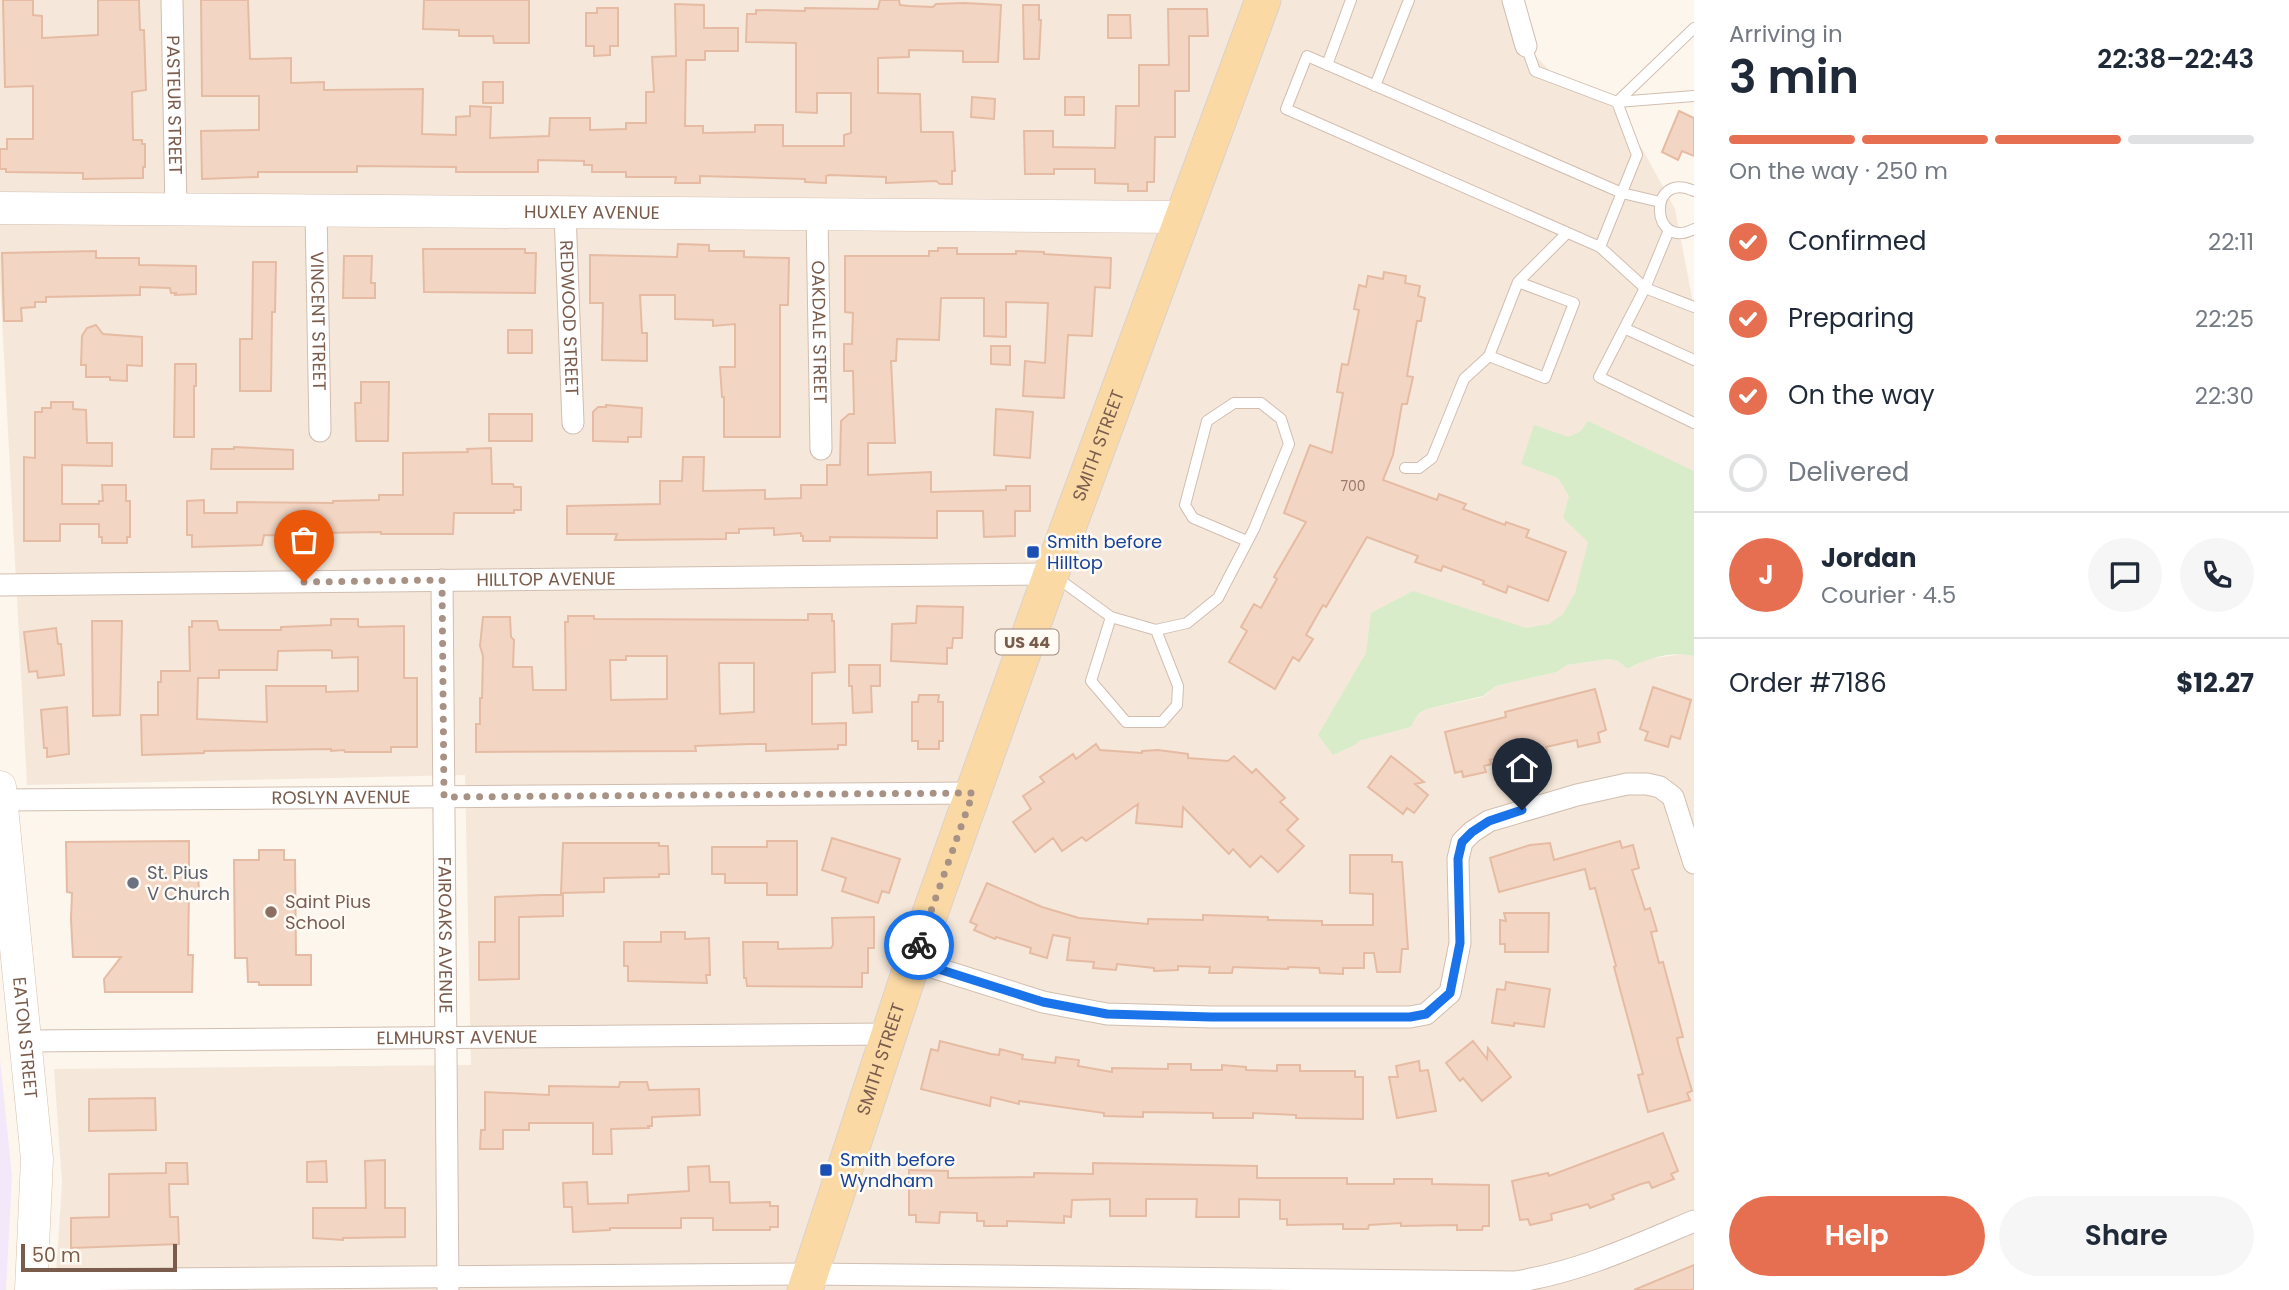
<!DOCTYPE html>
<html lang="en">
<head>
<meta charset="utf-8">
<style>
  body { margin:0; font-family:Poppins,sans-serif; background:#f6f6f7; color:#1f2937; height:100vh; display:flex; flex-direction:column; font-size:26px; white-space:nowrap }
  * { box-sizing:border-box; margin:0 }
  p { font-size:23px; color:#747a83 }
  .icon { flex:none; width:38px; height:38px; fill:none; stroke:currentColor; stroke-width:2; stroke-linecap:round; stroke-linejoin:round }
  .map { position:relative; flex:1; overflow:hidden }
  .drawer { display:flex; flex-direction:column; background:#fff; width:595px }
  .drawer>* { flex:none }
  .scale { position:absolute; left:21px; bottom:18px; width:156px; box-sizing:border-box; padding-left:7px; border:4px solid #7a5c4d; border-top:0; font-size:19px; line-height:24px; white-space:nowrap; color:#7a5c4d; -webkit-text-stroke:5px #fffaf3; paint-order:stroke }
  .pin { position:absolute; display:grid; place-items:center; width:60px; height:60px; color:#fff; margin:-72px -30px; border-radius:50% 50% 50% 0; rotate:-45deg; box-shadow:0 0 7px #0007 }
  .pin .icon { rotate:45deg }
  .courier { position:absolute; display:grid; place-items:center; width:70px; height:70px; margin:-35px; border:5px solid #1a73e8; border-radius:50%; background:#fff; color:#222; box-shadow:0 2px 9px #0007 }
  .summary em { font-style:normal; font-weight:600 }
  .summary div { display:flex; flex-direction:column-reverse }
  .summary { display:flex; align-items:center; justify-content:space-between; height:119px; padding:0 35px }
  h1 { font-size:46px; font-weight:600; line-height:52px }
  .bar { display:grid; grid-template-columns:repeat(4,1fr); gap:10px 7px; align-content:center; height:84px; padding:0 35px }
  .bar i { height:9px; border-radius:5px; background:#e0e1e3 }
  .bar .on { background:#e76f51 }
  .bar p { grid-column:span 4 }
  .line { display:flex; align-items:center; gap:18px; padding:0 35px; border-top:2px solid #e0e1e3 }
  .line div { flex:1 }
  .round { display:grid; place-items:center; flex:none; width:74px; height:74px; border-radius:37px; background:#f6f6f7 }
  ol { padding:0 35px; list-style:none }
  li { display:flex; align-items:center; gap:21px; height:77px }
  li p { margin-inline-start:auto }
  li .icon { padding:7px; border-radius:50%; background:#e76f51; color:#fff; stroke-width:4 }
  li:last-child { color:#747a83 }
  li i { width:38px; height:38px; border:4px solid #e0e1e3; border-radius:50% }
  .button { display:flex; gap:14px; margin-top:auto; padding:14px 35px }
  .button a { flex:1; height:80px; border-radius:42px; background:#e76f51; color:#fff; font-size:28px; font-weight:600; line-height:80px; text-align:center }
  .button a+a { background:#f6f6f7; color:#1f2937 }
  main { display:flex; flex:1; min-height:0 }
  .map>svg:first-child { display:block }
  .residential { fill:#f5e8da }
  .education { fill:#f3e8fa }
  .green { fill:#d8ecc9 }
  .building { fill:#f3d5c3; stroke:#e6bba3; stroke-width:2; fill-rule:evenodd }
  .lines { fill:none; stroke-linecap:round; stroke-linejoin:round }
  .lane-casing { stroke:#d1beb0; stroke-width:12 }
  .street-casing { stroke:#d1beb0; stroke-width:23 }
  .secondary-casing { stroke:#d6c0b0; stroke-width:33 }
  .primary-casing { stroke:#dad1cd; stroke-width:37 }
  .lane { stroke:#fff; stroke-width:10 }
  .street { stroke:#fff; stroke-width:21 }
  .secondary { stroke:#fff; stroke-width:32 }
  .primary { stroke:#fbd9a5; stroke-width:35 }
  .done { stroke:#a89285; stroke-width:7; stroke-dasharray:0 12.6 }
  .route { stroke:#1a73e8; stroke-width:9 }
  .transit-dot { fill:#1a4fb4; stroke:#fffaf3; stroke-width:2.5 }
  .worship-dot { fill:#6b7280; stroke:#fffaf3; stroke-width:2.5 }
  .education-dot { fill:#8d6e63; stroke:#fffaf3; stroke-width:2.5 }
  .labels { text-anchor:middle; stroke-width:5; stroke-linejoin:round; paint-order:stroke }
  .number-label { font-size:14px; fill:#987a6a }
  .shield { fill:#fffaf3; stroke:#a28b7f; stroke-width:2 }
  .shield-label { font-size:16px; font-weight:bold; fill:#7a5c4d }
  .street-label { font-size:18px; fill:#7a5c4d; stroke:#fffaf3 }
  .transit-label { font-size:18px; fill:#164399; stroke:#fffaf3; text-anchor:start }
  .worship-label { font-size:18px; fill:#5b616d; stroke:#fffaf3; text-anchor:start }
  .education-label { font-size:18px; fill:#785e54; stroke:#fffaf3; text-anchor:start }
</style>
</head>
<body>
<main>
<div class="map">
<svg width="1694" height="1290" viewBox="0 0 1694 1290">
  <rect width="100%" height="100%" fill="#fdf6ec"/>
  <path class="residential" d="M0 0H1504L1530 50 1566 88 1610 104 1643 150 1675 209 1694 308V471L1669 460 1694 629 1327 721 1359 741 1411 727 1418 714 1427 709 1483 697 1496 686 1557 672 1567 665 1608 659 1618 661 1628 669 1648 659 1683 654 1694 656V1290H55L62 1183 54 1069 471 1065 465 775 27 785 0 282Z"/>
  <path class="education" d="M0 1059 12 1176 6 1290H0Z"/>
  <path class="green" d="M1588 421 1694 471V656C1671 651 1648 658 1628 669L1618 661 1608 659 1567 665 1557 672 1496 686 1483 696 1427 709 1418 714 1411 727 1359 741 1355 745 1333 755 1318 735 1366 653 1371 613 1413 591 1526 628 1549 624 1563 614 1575 593 1588 542 1563 518 1569 496 1558 478 1521 464 1534 425 1569 437 1581 431Z"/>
  <path class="building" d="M3 0H33V15L42 16V38L98 35V0H139L140 30H144L146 90 132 92 133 140H142V144H145V167H143V178L83 179V173L6 172V169H0V149H7V139H33V86L5 87Z
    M201 0H248L250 59 291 58V83L324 82V90L423 89 422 134 456 135V117L470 116V106L491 107 490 138 549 136 550 118H590V130L626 129V123H646V92H654L652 57 676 56 675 4 704 5V28H738V51H705V60H686L685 126H703V133L755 132V125H783V146H844V135L851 133V93H817V113L796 112V43L746 42 747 14H756V10L805 11V8L878 9 880 0H899L900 5 909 6 933 7 936 4 964 3 1001 5 998 62H963V51L909 50V57L878 58V93L920 94 921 132H953L955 171H952V184H940L936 181 886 183V177L829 175 826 176V183L805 182V179L700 176V183H675L676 177H626V172H592V165H584V161L538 160V172H456V167L357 166V172H258V177L202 179 201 131 259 130V96H202Z
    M424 0H529V43H494L493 36H459V30L423 29Z
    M1023 5H1039V20H1041L1039 59H1024Z
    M597 8H618V46H610V55L594 56V46H586V13H597Z
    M1168 9H1207L1208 36H1189V91H1175V137H1155L1154 182H1147V191H1128V184L1095 183V169H1054V174H1025L1024 131H1053V147L1115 148 1116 106H1139V65H1169Z
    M1108 15H1130L1131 38H1108Z
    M483 82H503V103H483Z
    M972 97 995 99 994 119 971 117Z
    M1065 97H1084V115H1065Z
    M1679 111 1694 118V156L1682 151 1678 160 1662 152Z
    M678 244 709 245V251H744V257L789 258 788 305H780V437H724V397H722L720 367H735V324L713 326V320L675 319V295H640L642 333H647V361L602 360 603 303H590V255L677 257Z
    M938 248H957V254H1016V251L1044 252V254L1111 258 1110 288 1095 287 1092 336 1068 335 1064 398 1023 396 1025 361 1045 363 1048 303 1006 302V337L984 336V298H941L939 340 897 339 896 361H891L895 443H868V475L931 472V492L1006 490V486H1030V511H1015V536L984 537 983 511H937V538L830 537V541H803V536H801V533L774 535V528L739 529V533H726V539L620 540H615L617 534H567V506L660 504V481H682L683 457H704L703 491 765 490V499L801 498V485H827V465H840L841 421 849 414H854L853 371H844V344H852L853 313 845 312V256H929V251H938Z
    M423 249H525V253H536L535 293 424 292Z
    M96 251V258H139V265L196 266V294L175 295 176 293H171L170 288 140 287V295L46 297V302H35V307L21 308 22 321H4L2 253Z
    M344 256H372L371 283H375V298H343Z
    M253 262H276L275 312H272L271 391H240V339H252Z
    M1384 272 1406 276 1405 283 1420 286 1418 296 1425 298 1421 321H1417L1407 376 1413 377 1407 404H1402L1393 455 1383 480 1437 500 1439 494 1466 504 1463 509 1505 525 1506 522 1529 530 1526 537 1566 552 1548 601 1508 586 1506 593 1483 584 1484 581 1443 566 1441 571 1415 562 1418 556 1367 537 1326 607 1323 605 1306 635 1313 639 1299 661 1293 657 1275 689 1229 662 1247 631 1241 627 1254 604 1261 608 1277 579 1274 577 1306 522 1284 513 1310 445 1332 453 1343 393 1337 392 1342 364 1348 365 1359 310 1354 309 1359 285 1366 287 1368 276 1383 279Z
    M96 325 103 334 142 337V366L127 365V381L110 380V377H86V365H81L82 336 87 328Z
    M508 330H532V353H508Z
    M991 346H1010V365L991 364Z
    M175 364H196V386H194V437H174Z
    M361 382H389L388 441H356L355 403H361Z
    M51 402H73V409L86 410 87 443H112V466L62 465V504H99V501H103L102 485H126V501H130V537H127V543H102V537H99V524H60V541H24V457L35 458V412H42V408H51Z
    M606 405 642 408 641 437H628V442L593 441V412L598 407H606Z
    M996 409 1033 412 1030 458 994 455Z
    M489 414H532V441H489Z
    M234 447 293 450V469H211L212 449H234Z
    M491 448 492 484H513L514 487H521V510H514V513H454L453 534H381V532L318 533V537L264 535 262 545 192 547V535H187V501L204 500V513H237V502L333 503V501L379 500V495H403V453L468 452 467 449Z
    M917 606 963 607 962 638H953L952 648H947V664L891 661 892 624 916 623Z
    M808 614H832V621H834L835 672 812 673V724L846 723V745H838V749L766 751V744H750L695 746 696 751 476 752V724H480V698H482L483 656 480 646 483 617H510L511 637 514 640 513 667H532L533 690H566L565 622H568V616H594V619L808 620ZM626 656H667V699L611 700 610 660H626ZM719 663H754V712L720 714Z
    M331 619H358V626L360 627 404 626V678H417V747H391V752H345L344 750 331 751V749L204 751V753L142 755 141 715H158V682H161V671H190L189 627H192V621H217L219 630H281V627L331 625ZM329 650 332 651V658L358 657V691L326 692V686H266L267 722 197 719 198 678H219V670H277L278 651Z
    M92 621H122L120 715 93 716Z
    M56 628 58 644H61L64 675 38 678 37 671 29 672 24 632Z
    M849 665H880V686H871L872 712 853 713 852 686H849Z
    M1653 687 1691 700 1680 739 1671 736 1668 747 1645 740 1648 732 1640 729Z
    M1595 689 1606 730 1598 733 1600 742 1578 747 1577 740 1546 747 1547 751 1524 757 1522 751 1490 760 1492 764 1484 766 1486 772 1463 777 1462 771 1455 773 1445 732 1506 717 1505 712Z
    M919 695H939L938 702H943V741H939V749H918V741H912V702H918Z
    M67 707 69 754 47 757V748H44L41 710Z
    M1096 744 1100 750 1142 753V751L1158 750 1188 754V758L1228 761 1234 756 1252 773 1256 769 1285 798 1280 802 1298 819 1287 830 1304 846 1278 872 1261 856 1250 867 1233 849 1229 854 1183 807 1182 827 1136 823 1138 804 1086 841 1082 837 1062 851 1053 838 1035 852 1013 822 1031 809 1023 796 1044 782 1040 777 1073 754 1076 759Z
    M1391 756 1424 782 1415 784 1428 795 1414 813 1407 808 1403 814 1368 787Z
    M832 838 900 859 889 893 882 891 878 903 842 891 846 878 822 870Z
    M189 841V875L198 874 199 891 189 892 188 955H193L192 992H105L104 979 121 957H73L71 919 72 893 67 892 66 842Z
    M767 841H797V895H767V883H725V874H712V847H767Z
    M1620 841 1622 848 1633 845 1639 868 1632 870 1645 910 1650 908 1657 931 1651 932 1659 963 1663 962 1683 1037 1677 1038 1679 1047 1692 1091 1687 1093 1690 1100 1648 1112 1638 1075 1643 1074 1614 967 1616 966 1595 888 1590 889 1585 869 1499 892 1490 858 1530 845 1550 843 1554 860Z
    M563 843H659V846H668L669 874H659V877L604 878V892L561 893Z
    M259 850H284V860H295L296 955H311V985H259V982H248L247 958H235L234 860H259Z
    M1350 855H1392V862H1402L1408 949H1402L1400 972H1377L1374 953H1364V968H1343V974L1320 973 1319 968 1288 967V969L1233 967 1232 973H1209L1210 967 1178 966V970L1154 971V968L1117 964 1116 970 1093 968 1094 962 1067 960 1070 938 1053 935 1047 958 1030 953 1031 948 996 937 995 939 974 930 977 925 970 922 987 883 1042 907 1079 918 1148 924V919L1203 920V915L1268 917V920L1322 921V925H1373V894L1350 893Z
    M542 895H563V916L519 917V979L479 980V942H495V897Z
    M1504 913H1549L1548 952H1505V944H1500V920L1506 921Z
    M874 917V948H868V973H862V987L747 986 746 978H744L743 942H778V949L831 948 833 945 832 918Z
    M661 932H685V939L709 938 710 975H706L707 983 628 981V966H624V942H661Z
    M1506 982 1550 989 1544 1027 1514 1023V1026L1492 1023 1497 989 1505 990Z
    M940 1041 991 1054 999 1055 1000 1049 1023 1055 1022 1059 1055 1063 1056 1057 1079 1060 1078 1066 1112 1072V1068L1168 1069V1064H1191V1070H1222V1065L1246 1067V1070L1277 1071V1065H1300V1071H1355V1077H1363V1119L1296 1118V1115L1253 1113V1118H1213V1113L1143 1112V1117L1104 1116V1113L1019 1101V1104L991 1097 990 1106 921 1089 931 1049 938 1051Z
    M1473 1041 1487 1059 1488 1048 1511 1077 1482 1101 1463 1078 1460 1081 1446 1063Z
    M1419 1061 1420 1071 1428 1070 1436 1111 1397 1118 1389 1077H1398L1396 1066Z
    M620 1082H647L649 1090 699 1089 700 1115 652 1117V1126H648L649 1128 611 1129 612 1154H593V1123H529V1130H503V1149H480L481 1130H485V1092L549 1095V1086L619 1087Z
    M155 1098 156 1130 89 1131V1099Z
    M1663 1133 1678 1171 1671 1174 1674 1179 1652 1188 1649 1182 1641 1184 1612 1195 1614 1199 1590 1208 1588 1204 1551 1214 1552 1220 1530 1225 1528 1219 1520 1220 1512 1181 1548 1173 1549 1176Z
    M385 1160V1208H405V1237L343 1238V1240L313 1238V1208H366L365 1161Z
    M326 1161 327 1182H307V1162Z
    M166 1163H187L188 1184H169L170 1217H178L179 1244 71 1248V1218L109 1217V1174L166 1173Z
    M1093 1163 1257 1166V1178H1347V1184H1394V1179H1432V1184L1489 1185V1226H1483L1482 1230H1457V1225L1401 1226V1223L1369 1225 1368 1229H1343V1224L1287 1225V1219H1280V1200L1239 1199V1217H1196L1197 1199H1146V1216H1110V1199L1072 1200 1071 1217 1064 1216V1223L1007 1221V1226H984V1221H977V1213L940 1212 939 1223 916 1222V1215H909V1170L948 1171V1178L1034 1177V1173L1093 1174Z
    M709 1166 710 1182H729L730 1203 770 1202V1206H778V1227H770V1230H713V1218H681V1228H610V1230L573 1232 572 1207H564L563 1183 587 1182 588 1204 628 1203V1195L689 1191 688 1167Z
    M1694 1265V1290H1634Z"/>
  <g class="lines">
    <g class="lane-casing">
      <path id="lane" d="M1526 46 1535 71 1617 102 1694 96
        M1327 65 1351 0
        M1375 86 1409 0
        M1617 102 1637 155 1600 247 1286 109 1307 56 1622 193 1660 202
        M1617 102 1694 28
        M1694 191C1647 169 1650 252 1694 229
        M1669 230 1645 288 1599 377 1694 423
        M1600 247 1645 288 1694 307
        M1518 282 1489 356 1545 378 1574 303 1518 282 1567 233
        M1626 329 1694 360
        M1405 468H1419L1432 458 1464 379 1489 356
        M1056 577 1111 617 1156 630 1187 623 1218 598 1254 529 1289 444 1281 419 1261 403H1234L1207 421 1185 505 1193 518 1247 541
        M1111 617 1091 681 1126 722H1162L1177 705 1178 686 1156 630"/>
    </g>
    <g class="street-casing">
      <g id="street">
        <path id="s1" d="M172 0 176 210"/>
        <path d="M1513 0 1526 46"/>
        <path id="s2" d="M316 211 320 431"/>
        <path id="s3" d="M565 213 573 423"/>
        <path id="s4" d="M817 215 821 449"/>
        <path id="s5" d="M442 580 448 1289"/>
        <path id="s6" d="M0 585 1051 574"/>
        <path id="s7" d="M1 800 973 793"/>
        <path d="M913 961 1043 1002 1107 1014 1211 1017H1410L1426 1014 1450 993 1460 943 1458 859 1462 842 1472 832 1489 821 1577 795 1627 784H1647L1660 787 1673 797 1694 863"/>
        <path id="s8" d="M27 1041 888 1034"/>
        <path d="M32 1280 810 1274 1515 1282C1579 1272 1635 1246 1694 1221"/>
      </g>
    </g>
    <g class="secondary-casing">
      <g id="secondary">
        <path id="s9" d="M0 208 1183 217"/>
        <path id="s10" d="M0 787 37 1159 31 1290"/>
      </g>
    </g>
    <g class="primary-casing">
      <g id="primary">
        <path id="s11" d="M805 1290 913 961 1051 574 1263 0"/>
      </g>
    </g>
    <use href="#lane" class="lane"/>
    <use href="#street" class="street"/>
    <use href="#secondary" class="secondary"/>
    <use href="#primary" class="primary"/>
  </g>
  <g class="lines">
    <path class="done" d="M304 582 442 580 444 797 973 793 919 945"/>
    <path class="route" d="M919 945 913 961 1043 1002 1107 1014 1211 1017H1410L1426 1014 1450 993 1460 943 1458 859 1462 842 1472 832 1489 821 1522 810"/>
  </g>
  <g class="transit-dot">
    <rect x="1026" y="545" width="14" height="14" rx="3.5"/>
    <rect x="819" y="1163" width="14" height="14" rx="3.5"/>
  </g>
  <circle class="worship-dot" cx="133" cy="883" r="7"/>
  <circle class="education-dot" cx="271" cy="912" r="7"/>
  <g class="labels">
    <g class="number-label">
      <text x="1353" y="491">700</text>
    </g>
    <rect class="shield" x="995.5" y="629.5" width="63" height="25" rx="5"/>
    <g class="shield-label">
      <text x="1027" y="648">US 44</text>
    </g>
    <g class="street-label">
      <text dy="6" stroke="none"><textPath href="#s1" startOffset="105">PASTEUR STREET</textPath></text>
      <text dy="6" stroke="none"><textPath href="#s9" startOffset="592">HUXLEY AVENUE</textPath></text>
      <text dy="6" stroke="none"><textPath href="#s3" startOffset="105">REDWOOD STREET</textPath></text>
      <text dy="6" stroke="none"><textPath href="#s2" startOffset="110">VINCENT STREET</textPath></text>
      <text dy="6" stroke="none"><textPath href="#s4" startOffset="117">OAKDALE STREET</textPath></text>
      <text dy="6" stroke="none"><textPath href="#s11" startOffset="894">SMITH STREET</textPath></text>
      <text dy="6" stroke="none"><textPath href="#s6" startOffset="546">HILLTOP AVENUE</textPath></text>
      <text dy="6" stroke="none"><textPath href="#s7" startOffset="340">ROSLYN AVENUE</textPath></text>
      <text dy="6" stroke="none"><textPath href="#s5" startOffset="355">FAIROAKS AVENUE</textPath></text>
      <text dy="6" stroke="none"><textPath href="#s8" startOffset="430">ELMHURST AVENUE</textPath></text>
      <text dy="6" stroke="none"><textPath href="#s10" startOffset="252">EATON STREET</textPath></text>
      <text dy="6" stroke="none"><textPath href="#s11" startOffset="243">SMITH STREET</textPath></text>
    </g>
    <g class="transit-label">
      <text x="1047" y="548">Smith before<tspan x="1047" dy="21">Hilltop</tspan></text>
      <text x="840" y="1166">Smith before<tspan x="840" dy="21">Wyndham</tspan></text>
    </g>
    <g class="worship-label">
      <text x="147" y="879">St. Pius<tspan x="147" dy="21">V Church</tspan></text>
    </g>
    <g class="education-label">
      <text x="285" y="908">Saint Pius<tspan x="285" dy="21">School</tspan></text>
    </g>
  </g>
</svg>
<div class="scale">50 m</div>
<div class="pin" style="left:304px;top:582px;background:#ea580c"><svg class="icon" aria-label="bag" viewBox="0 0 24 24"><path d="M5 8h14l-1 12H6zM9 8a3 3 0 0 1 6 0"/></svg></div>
<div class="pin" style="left:1522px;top:810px;background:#1f2937"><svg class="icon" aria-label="home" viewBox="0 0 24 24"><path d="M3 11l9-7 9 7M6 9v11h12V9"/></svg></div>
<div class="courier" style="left:919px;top:945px"><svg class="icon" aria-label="bike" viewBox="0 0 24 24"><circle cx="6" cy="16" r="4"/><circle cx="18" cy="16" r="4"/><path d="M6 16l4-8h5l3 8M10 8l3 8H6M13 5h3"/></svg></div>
</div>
<section class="drawer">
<div class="summary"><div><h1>3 min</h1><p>Arriving in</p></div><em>22:38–22:43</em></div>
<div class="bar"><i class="on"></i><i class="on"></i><i class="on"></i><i></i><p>On the way · 250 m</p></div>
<ol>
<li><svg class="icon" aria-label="check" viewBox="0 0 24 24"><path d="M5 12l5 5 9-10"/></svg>Confirmed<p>22:11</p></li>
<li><svg class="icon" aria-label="check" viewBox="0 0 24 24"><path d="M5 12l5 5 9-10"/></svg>Preparing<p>22:25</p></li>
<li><svg class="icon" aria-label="check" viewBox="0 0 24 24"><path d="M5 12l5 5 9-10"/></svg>On the way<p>22:30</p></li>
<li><i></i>Delivered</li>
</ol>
<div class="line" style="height:126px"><b class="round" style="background:#e76f51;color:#fff">J</b><div><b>Jordan</b><p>Courier · 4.5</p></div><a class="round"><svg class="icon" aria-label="chat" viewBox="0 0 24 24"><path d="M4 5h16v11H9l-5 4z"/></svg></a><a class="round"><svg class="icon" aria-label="phone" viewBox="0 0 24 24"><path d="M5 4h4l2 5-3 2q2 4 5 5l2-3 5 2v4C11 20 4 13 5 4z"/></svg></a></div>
<div class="line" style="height:91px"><div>Order #7186</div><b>$12.27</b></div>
<div class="button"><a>Help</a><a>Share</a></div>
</section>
</main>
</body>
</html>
